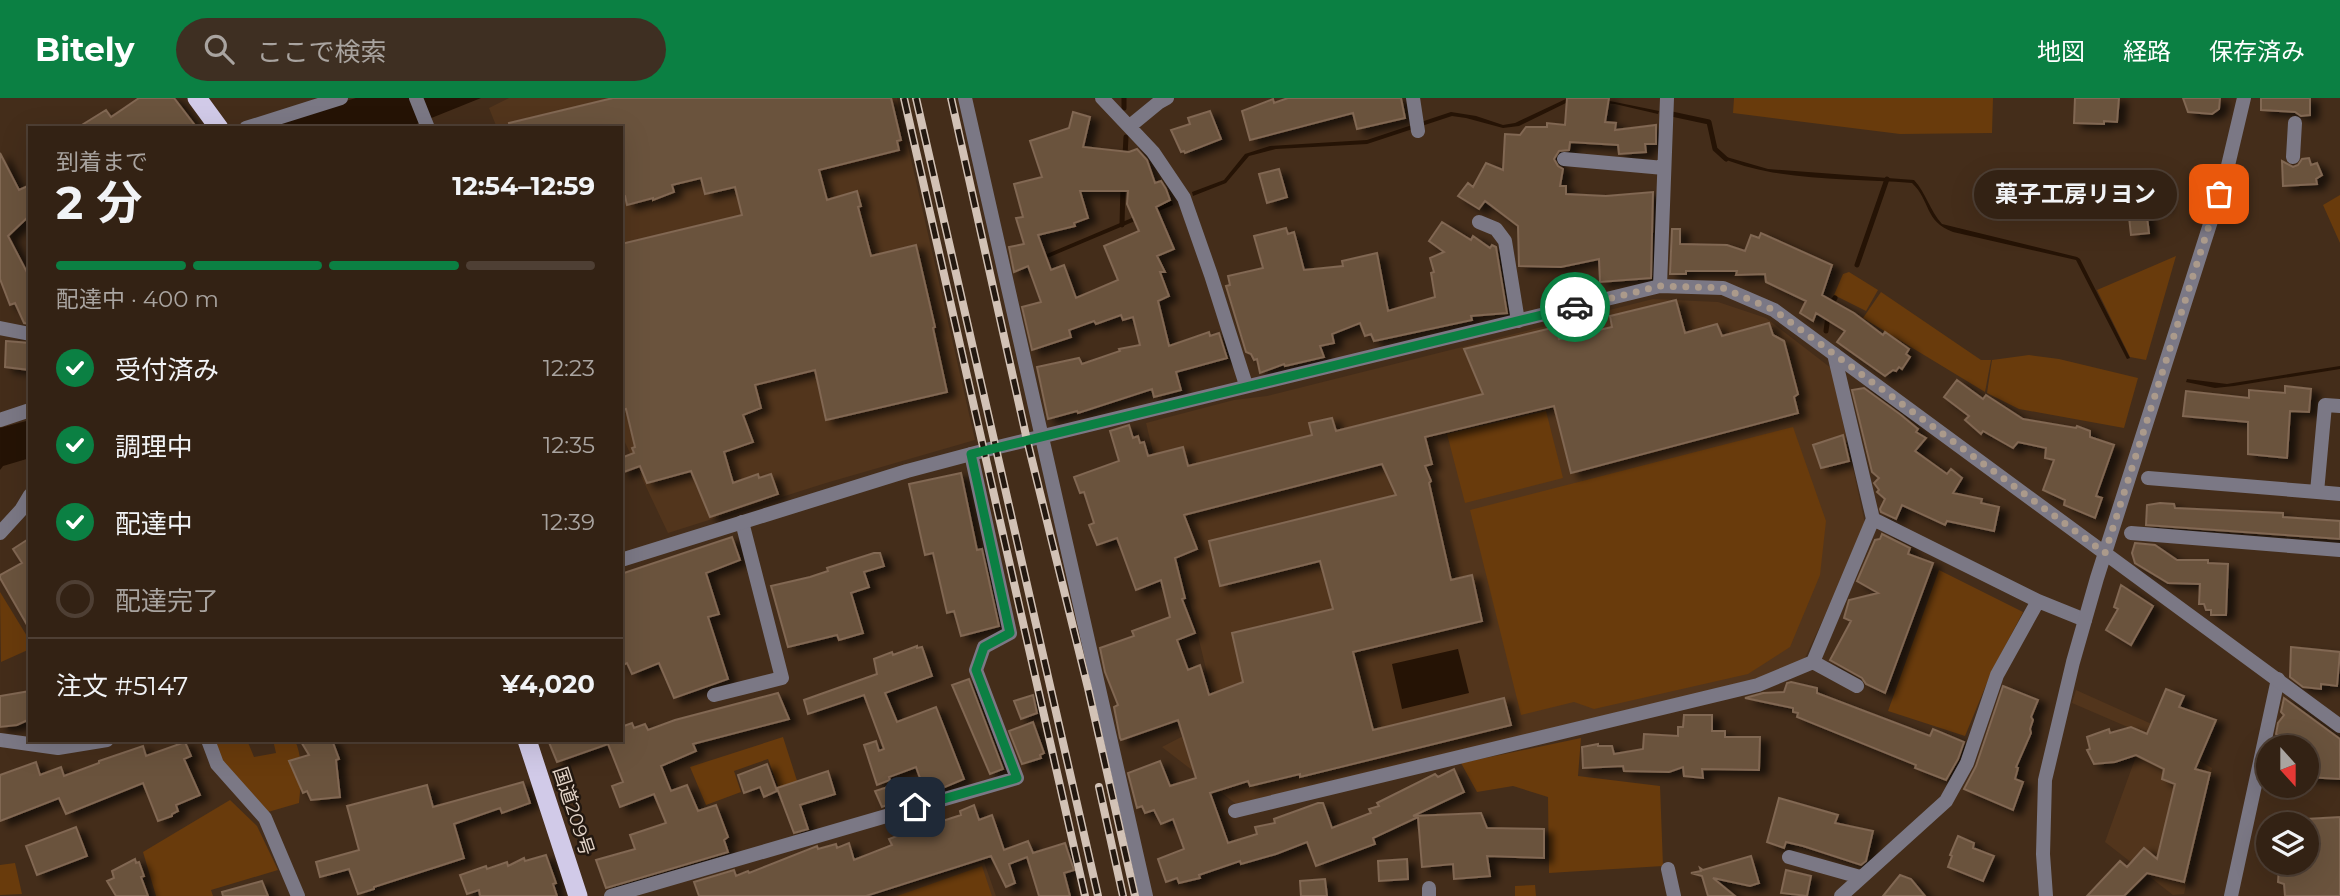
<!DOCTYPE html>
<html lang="ja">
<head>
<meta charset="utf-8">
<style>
  body { margin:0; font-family:Montserrat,"Noto Sans JP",sans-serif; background:#3e2f22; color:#f1f3f6; height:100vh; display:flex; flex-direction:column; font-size:26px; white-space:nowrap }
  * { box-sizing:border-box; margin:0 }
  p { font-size:23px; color:#a9a4a0 }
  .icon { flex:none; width:38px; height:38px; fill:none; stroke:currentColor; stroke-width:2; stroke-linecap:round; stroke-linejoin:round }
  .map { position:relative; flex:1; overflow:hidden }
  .side { position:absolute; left:28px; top:28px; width:595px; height:616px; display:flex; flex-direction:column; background:#332214; border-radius:0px; box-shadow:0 7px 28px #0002,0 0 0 2px #4e3f34 }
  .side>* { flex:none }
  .needle { width:46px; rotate:159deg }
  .buttons { position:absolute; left:2256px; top:637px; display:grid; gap:14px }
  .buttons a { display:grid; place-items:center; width:63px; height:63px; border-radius:50%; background:#332214; box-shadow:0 7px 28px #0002,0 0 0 2px #4e3f34; font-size:35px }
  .pin { position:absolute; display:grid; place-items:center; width:60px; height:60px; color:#fff; margin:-30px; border-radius:14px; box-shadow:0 4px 10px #0006 }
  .courier { position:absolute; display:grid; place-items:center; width:70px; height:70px; margin:-35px; border:5px solid #0b8043; border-radius:50%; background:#fff; color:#222; box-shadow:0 2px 9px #0007 }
  .bubble { position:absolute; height:49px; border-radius:24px; background:#332214; box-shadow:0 7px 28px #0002,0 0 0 2px #4e3f34; font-size:23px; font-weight:700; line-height:49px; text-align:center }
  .summary em { font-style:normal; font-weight:700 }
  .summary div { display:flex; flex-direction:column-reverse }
  .summary { display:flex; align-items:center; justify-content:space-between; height:119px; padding:0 28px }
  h1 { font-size:46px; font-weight:700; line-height:52px }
  .bar { display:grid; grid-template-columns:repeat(4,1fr); gap:10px 7px; align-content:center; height:84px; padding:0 28px }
  .bar i { height:9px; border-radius:5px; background:#4e3f34 }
  .bar .on { background:#0b8043 }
  .bar p { grid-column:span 4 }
  .line { display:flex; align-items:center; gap:18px; padding:0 28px; border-top:2px solid #4e3f34 }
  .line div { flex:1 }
  ol { padding:0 28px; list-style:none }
  li { display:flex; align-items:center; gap:21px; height:77px }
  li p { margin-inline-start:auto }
  li .icon { padding:7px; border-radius:50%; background:#0b8043; color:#fff; stroke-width:4 }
  li:last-child { color:#a9a4a0 }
  li i { width:38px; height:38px; border:4px solid #4e3f34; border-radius:50% }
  header { display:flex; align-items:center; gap:42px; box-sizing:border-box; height:98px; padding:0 35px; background:#0b8043; color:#fff }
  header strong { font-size:33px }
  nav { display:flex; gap:38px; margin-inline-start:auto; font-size:24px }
  .search { width:490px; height:63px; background:#3e2f22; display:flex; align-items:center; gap:18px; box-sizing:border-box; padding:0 24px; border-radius:38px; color:#a9a4a0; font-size:26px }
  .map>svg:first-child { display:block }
  .built { fill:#52351c }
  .green { fill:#693b0c }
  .water { fill:#251305 }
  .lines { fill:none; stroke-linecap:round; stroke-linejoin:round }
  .stream { stroke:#251305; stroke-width:5 }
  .building { fill:#6b523e; stroke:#816752; stroke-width:2; fill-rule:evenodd; filter:url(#shadow) }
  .minor { stroke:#7b7885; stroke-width:14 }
  .tertiary { stroke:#7b7885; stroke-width:14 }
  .trunk { stroke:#d1cae8; stroke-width:19 }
  .rail-casing { stroke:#d2c2b6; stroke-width:8 }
  .rail { stroke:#231810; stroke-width:5; stroke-dasharray:16; stroke-linecap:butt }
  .done { stroke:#ab9a8b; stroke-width:7; stroke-dasharray:0 12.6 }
  .route { stroke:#0b8043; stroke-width:9 }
  .labels { text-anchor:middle; stroke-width:5; stroke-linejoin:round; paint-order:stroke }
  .street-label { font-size:19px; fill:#e3d4c8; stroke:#231810 }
</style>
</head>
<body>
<header>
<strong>Bitely</strong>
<div class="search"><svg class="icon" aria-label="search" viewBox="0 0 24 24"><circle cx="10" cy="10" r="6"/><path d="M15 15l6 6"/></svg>ここで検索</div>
<nav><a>地図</a><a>経路</a><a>保存済み</a></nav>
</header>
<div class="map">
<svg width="2340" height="798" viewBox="0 0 2340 798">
  <defs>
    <filter id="shadow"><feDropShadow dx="8" dy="4.5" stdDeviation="3.5" flood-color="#0009"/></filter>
  </defs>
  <rect width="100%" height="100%" fill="#442d1a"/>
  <path class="built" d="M509 0H897L975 342 826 385 668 435 621 336V30H497L489 10Z
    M1653 201 1718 204 1766 220 1831 270 1866 430 1804 562 1760 580 1236 706 1162 649 1218 620 1146 325 1234 302 1267 298Z
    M2076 592 2165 632 2197 661 2212 670 2184 796 2173 797 2105 744 2144 636 2072 605Z
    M984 764 996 798H872Z"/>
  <path class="green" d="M1734 0H1993L1992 35 1900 36 1733 15Z
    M2340 97V145L2323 107Z
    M2176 158 2146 262 2130 259 2097 192Z
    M1849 174 1878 192 1866 213 1834 197 1843 176Z
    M1881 194 1981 262H1991L1985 294 1863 220Z
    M2029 257 2059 261 2138 280 2124 330 2019 311 1987 295 1992 262Z
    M1546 313 1563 380 1465 405 1447 336Z
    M1793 329 1826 423 1820 477 1790 549 1748 576 1594 611 1574 604 1521 617 1470 412Z
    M1939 472 2023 514 1991 575 1965 638 1888 613Z
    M0 494 30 543V551L1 564Z
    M783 639 799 689 781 696 768 661 734 673 741 694 706 707 690 669Z
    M1581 640 1578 678 1660 688 1663 768 1549 775 1548 699 1513 688 1477 694 1461 665Z
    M212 642H247L254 659 276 655 273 642H295C304 664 301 683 299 705L268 714 222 667Z
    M230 702 257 728 278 772 211 792 213 798H156L143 754Z
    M15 765 22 796 0 797V767Z
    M982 768 992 798H897Z
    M1535 787 1536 798H1515V788Z"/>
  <path class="water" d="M356 0H481L414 27 376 30H264L300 16Z
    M1568 0H1595L1659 13 1658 16 1615 6 1570 3 1519 28 1503 30 1466 20 1452 18 1367 46 1276 51 1249 58 1226 85 1193 98 1192 94 1224 82 1245 56 1270 48 1367 42 1451 14 1476 18 1503 27 1515 25Z
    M1723 58 1768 71 1914 82C1926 95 1930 113 1942 126L2077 159 2080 161 2130 260 2127 261 2076 162 1953 134C1924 123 1931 103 1912 85 1851 80 1782 84 1724 61Z
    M1172 103 1173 107 1040 163V159Z
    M2340 268V271L2234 288 2215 290 2186 284 2187 281 2227 286Z
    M30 322V360L3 368 0 372V330Z
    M1458 551 1469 595 1402 611 1392 566Z"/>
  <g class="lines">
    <path class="stream" d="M1124 10V0
      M1667 15 1709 24 1715 51 1726 61
      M1125 58 1126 39
      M1122 127 1123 88
      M1857 167 1887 81
      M1826 233 1829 210 1835 200"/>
  </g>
  <path class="building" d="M139 0H174L197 30H77L106 12 111 19Z
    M613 0H891L901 42 897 43 899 52 819 72 827 102 857 93 861 108 858 109 871 158 916 147 935 229 933 230 947 294 826 322 815 272 755 287 761 310 743 317 753 344 724 354 733 385 758 376 759 380 771 376 778 396 710 419 691 373 647 385 640 368 621 375V360L634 355 632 350 635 349 626 311 621 312V146L742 117 735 89 705 96 701 80 672 87 674 94 653 102V100L627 107 625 98H621V30H510L509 25Z
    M1288 0H1401L1405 20 1357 31 1353 15 1250 42 1242 13 1273 1 1274 5Z
    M1567 0H1609L1605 24 1616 25 1615 32 1656 27V46H1645L1646 54 1619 56 1618 47 1570 44 1569 52 1559 53 1554 61 1558 68 1563 71 1560 88H1566V96L1606 98 1653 94 1651 180 1600 184 1599 161 1561 169 1519 168 1518 128 1485 103 1479 111 1458 98 1468 85 1473 89 1486 65 1503 72 1505 36 1520 37 1526 29H1547V25L1565 27Z
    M2075 0H2119L2117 24 2104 23V26L2074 25Z
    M2183 0H2220L2219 11 2212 16 2188 14Z
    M2261 0H2310V17L2301 18 2295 14 2261 12Z
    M1210 13 1221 41 1185 55 1184 53 1181 54 1171 32 1190 26 1188 20Z
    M1073 14 1090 19 1083 49 1129 54 1137 51 1147 62 1155 85 1161 83 1166 91 1170 102 1156 109 1174 151 1157 158 1165 174H1160L1169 198 1158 203 1169 248 1209 234 1210 238 1219 235 1227 260 1176 274 1181 292 1154 299 1152 291 1078 315 1077 313 1048 321 1037 269 1079 260 1082 266 1120 253 1119 251 1140 247 1133 219 1123 222 1121 217 1096 226 1094 223 1069 232 1071 239 1032 252 1022 209 1041 204 1028 168 1014 174 1009 149 1024 146 1016 120 1023 119 1014 86 1042 79 1030 43 1069 30ZM1080 93H1128L1127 106 1139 133 1104 148 1118 182 1076 200 1064 167 1051 172 1038 137 1075 128 1074 125 1088 120Z
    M0 55 19 92 30 87V117L8 138 30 180V226L24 225 15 205 10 207 0 181Z
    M2309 60 2311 67 2317 65 2322 77 2316 81 2317 86 2283 88 2282 63 2293 69 2298 67 2302 61Z
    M1279 71 1287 99 1267 105 1259 76Z
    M2160 85 2164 108 2146 111 2149 135 2131 137 2129 119 2131 118 2126 90Z
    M1442 124 1471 142 1473 138 1490 150 1492 147 1496 149 1507 215 1471 218 1472 222 1374 243 1371 236 1365 238 1360 225 1332 236 1334 245 1320 248 1324 259 1285 268 1284 266 1260 275 1257 261 1254 262 1251 256 1246 254 1226 188 1230 187 1228 178 1263 170 1254 138 1286 130 1288 136 1294 134 1304 172 1343 168 1342 163 1377 155 1388 213 1435 199 1431 175 1434 174 1430 160 1444 154 1429 143Z
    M1672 131H1680V146L1727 147 1745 153 1751 137 1759 140 1761 135 1832 167 1822 197 1854 215 1883 237 1885 234 1909 251 1906 256 1910 259 1902 271 1899 269 1896 273 1893 272 1885 278 1837 244 1845 233 1816 215 1813 223 1800 215 1806 203 1766 184 1765 176 1736 177 1737 173H1686V176H1670Z
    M1676 202 1685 235 1717 226 1722 238 1769 225 1773 237 1784 243 1798 296 1794 299 1798 315 1571 375 1554 308 1425 339 1432 366 1425 368 1431 383 1429 385 1451 482 1472 477 1482 523 1353 554 1373 632 1504 600 1511 627 1300 679V676L1250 688 1248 683 1210 695 1228 745 1257 736 1255 729 1275 725 1274 721 1318 705H1323L1332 730 1368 716 1371 715 1369 711 1379 708 1377 705 1435 676 1438 679 1454 671 1464 694 1413 718 1481 715 1487 730 1544 731V760L1487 758 1490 778 1454 781 1453 766 1422 769 1418 719 1373 740 1375 746 1316 768 1307 744 1276 756 1241 766 1240 763 1199 777 1200 780 1179 785 1177 780 1166 784 1158 761 1184 751 1173 721 1161 726 1154 712 1145 715 1142 708 1137 710 1128 675 1160 663 1170 688 1196 680 1178 622 1121 642 1120 640 1114 609 1118 607 1105 574 1100 550 1134 538 1132 533 1170 519 1161 482 1136 492 1117 440 1097 447 1089 427 1094 425 1084 394 1080 395 1074 379 1119 363 1110 333 1129 327 1133 340 1138 338 1140 345 1144 344 1148 358 1183 349 1188 368 1312 337 1309 325 1332 320 1336 333 1483 296 1464 251 1556 229 1559 241 1612 229 1610 218ZM1382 366 1396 397 1209 443 1220 488 1320 463 1333 511 1232 535 1243 584 1209 597 1200 567 1188 572 1177 542 1195 535 1182 501 1185 500 1175 460 1197 451 1184 417Z
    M6 243 30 245V272L5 269Z
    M1957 282 1983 301 1986 297 2023 321 2076 330 2077 328 2090 333V339L2114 347 2096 398 2102 400 2095 420 2064 407 2065 402 2043 392 2054 362 2045 360 2046 350 2018 344 2013 350 1983 333 1981 336 1965 322 1969 318 1944 299Z
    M2285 288 2311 291 2309 314 2290 313 2287 360 2248 356V324L2183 318 2186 293 2249 300V292L2285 295Z
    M1864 290 1901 317 1918 331 1916 334 1926 340 1915 353 1947 376 1951 371 1962 380 1953 395 1982 401 1981 405 1999 409 1994 433 1947 423 1945 427 1902 407 1896 421 1881 414 1880 411 1885 401 1877 394 1879 392 1874 385 1879 380 1872 374 1852 292Z
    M1843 337 1849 363 1821 370 1813 347Z
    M961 375 977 452 982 451 999 528 961 538 954 513 947 515 933 455 925 457 909 386Z
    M2160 405 2174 406 2175 410 2283 415V419L2340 423V441L2146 427 2147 407Z
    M1882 436 1910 450 1908 456 1933 465 1885 595 1866 586 1862 580 1830 562 1851 523 1844 520 1849 502 1878 495 1857 483 1875 442 1880 441Z
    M732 439 740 462 706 475 719 516 708 519 728 581 674 600 659 565 632 576 627 565 621 568V476Z
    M30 440V532L0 480V477L22 465 13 451Z
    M2135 445 2155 447 2177 462H2208V465L2228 466 2226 517H2211V512H2206L2204 506H2199L2200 486 2168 485 2135 465 2132 455Z
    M874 455H880L884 468 864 474 869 489 851 495 863 535 839 542 837 537 788 549 771 488 810 479 828 473 827 470Z
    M2121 487 2153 508 2131 547 2106 532 2118 511 2114 509Z
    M917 548V550L922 549 932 578 885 595 897 624 936 609 964 681 926 697 916 669 889 679 890 682 877 687 864 647 876 643 879 653 884 651 864 597 808 616 804 602 877 576 874 561 892 554 893 557Z
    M2291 549 2340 554 2337 588 2321 586V591L2303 589 2290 579Z
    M969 581 1003 671 990 676 952 587Z
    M1791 584 1817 590V595L1930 638 1933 631 1964 644 1958 661 1946 682 1915 670 1916 667 1797 619 1798 615 1793 614V610L1745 600 1763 595 1784 594 1787 585Z
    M2003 588 2038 602 2031 619 2033 622 2030 631 2031 635 2016 669 2018 670 2015 681 2023 684 2013 712 1964 691 1976 668Z
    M2166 591 2184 598 2179 609 2216 622 2195 671 2210 675 2184 784 2147 775 2124 798H2087L2120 763 2127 769 2144 750 2157 761 2175 686 2162 681 2164 671 2136 657 2115 664 2094 666 2087 652 2090 651 2087 639 2109 631 2110 635 2131 629 2147 636Z
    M30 593V621L17 627 0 629V598Z
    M778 595 789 621 693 646 696 653 661 668 671 693 687 687 698 713 716 707 728 739 724 742 728 754 606 790 596 762 635 751 630 737 666 725 654 696 620 709 612 688 623 684 608 646 557 664 548 642H621V629L632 625 634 630 645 626 648 632 675 622Z
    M1033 597 1037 615 1021 621 1014 603Z
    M2284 600 2340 641V681L2306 679V649H2282L2285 642 2276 636 2278 625 2284 617 2281 614Z
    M1684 617H1712V633H1725V639H1760L1759 672 1702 671 1703 680 1684 678 1683 669 1669 674 1624 673 1623 668 1583 670 1582 649 1598 646V648H1612L1614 656 1643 651 1644 636 1678 638V629H1683Z
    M1033 624 1044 655 1040 657 1041 660 1022 666 1009 633Z
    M300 642H332L339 661 336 662 340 699 311 702 307 693 303 695 289 663 309 657Z
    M185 644 191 658 184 661 200 697 176 707 178 713 172 716V718L158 723 143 685 66 716 59 700 0 723V677L36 664 40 677 61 669 64 678 99 665V663L143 648 146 658Z
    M767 666 777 693 764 699 760 689 744 695 738 677Z
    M828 673 835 696 800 707 808 731 794 735 777 690Z
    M523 684 530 705 502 715 500 710 454 726 464 760 374 789V791L358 796 349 771 320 779 316 764 359 752 347 708 427 687 433 709Z
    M891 688 897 703 882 709 875 693Z
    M1779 700 1838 717 1835 725 1873 733 1866 763 1861 767 1803 748 1786 744 1784 750 1767 744Z
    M974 707 979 722 992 717 1004 752 1028 743 1033 755 1065 745 1074 772 1064 775 1070 798H1039L1027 759 1009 766 1015 785 1006 789 991 758 866 798H699L694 784 734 772 736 778 748 773 749 775 817 748 818 751 836 746 837 750 849 745 854 762 892 747 889 741 900 737 896 725 920 718 924 729 961 717 960 713Z
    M2340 719V798H2285L2284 786 2278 784 2279 769 2284 768V765H2306V721Z
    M76 729 87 758 37 777 26 748Z
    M1958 738 1974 745 1973 750 1994 758 1983 783 1948 769 1952 758 1950 757Z
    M546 757 556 785 553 786 557 798H480L479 792 467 796 460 777 486 768 487 771 507 764 508 768 524 760 525 763Z
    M1751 758 1759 785 1750 788 1713 780 1735 798H1708L1702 778 1691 775 1701 773 1700 770 1703 772Z
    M135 761 136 765 139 764 144 778 141 779 148 798H116L107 783 114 780 112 773Z
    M1407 761 1408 781 1379 783 1378 763Z
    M1786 772 1811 778 1807 798 1781 795Z
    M1900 777 1911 781 1925 798H1883Z
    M1325 781 1327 798H1301L1300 783Z
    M262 783 268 798H223L222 794Z"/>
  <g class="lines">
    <path class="minor" d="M416 0 428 30
      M965 0 1146 798
      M1102 0 1153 54 1184 100 1211 177 1246 287
      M1413 0 1418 33
      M1130 28 1158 5 1167 0
      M246 30 341 0
      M2293 59 2295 25
      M1564 61 1664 70
      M1479 124 1496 131 1505 143 1518 223
      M1660 188 1667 0
      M0 230 30 236
      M2340 308 2325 307 2317 394 2340 396
      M0 322 30 312
      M2148 380 2317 394
      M1873 421 2038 503
      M0 435 21 412 30 397
      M2131 435 2340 452
      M1813 564 1857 588
      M714 597 782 580 742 424
      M0 642 58 650 107 642
      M208 642 217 666 265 720 298 798
      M1235 713 1758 587 1813 564 1873 421 1834 256
      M1789 759 1860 779
      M1668 771 1674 798
      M1429 790V798
      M611 798 1017 680 976 572 984 549 1010 535 971 356
      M1841 798 1946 703 1967 665 1997 577 2038 503 2085 522
      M2231 798 2278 581"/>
    <path class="tertiary" d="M621 462 907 373 990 351 1660 188 1723 190 1774 212 2340 628
      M2046 798 2043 756 2045 682 2073 564 2097 480 2226 76 2244 0"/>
    <path class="trunk" d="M197 0 219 30
      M527 642 578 798"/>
    <g class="rail-casing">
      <path id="rail" d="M904 0 1085 798
        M916 0 1098 798
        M951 0 1027 342 1088 590 1135 798
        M1099 689 1123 798"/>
    </g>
    <use href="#rail" class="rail"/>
  </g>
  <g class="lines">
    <path class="done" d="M1575 209 1660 188 1723 190 1774 212 2105 455 2219 96"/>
    <path class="route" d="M915 709 1017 680 976 572 984 549 1010 535 971 356 1575 209"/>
  </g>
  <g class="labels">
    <g class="street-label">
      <text transform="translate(574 713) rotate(72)" y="7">国道209号</text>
    </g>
  </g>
</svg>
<div class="buttons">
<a><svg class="needle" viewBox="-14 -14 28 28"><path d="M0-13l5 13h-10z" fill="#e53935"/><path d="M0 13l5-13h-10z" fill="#a9a4a0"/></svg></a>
<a><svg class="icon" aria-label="layers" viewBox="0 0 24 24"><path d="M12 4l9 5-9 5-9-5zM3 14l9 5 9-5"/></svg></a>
</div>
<div class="pin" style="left:2219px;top:96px;background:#ea580c"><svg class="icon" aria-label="bag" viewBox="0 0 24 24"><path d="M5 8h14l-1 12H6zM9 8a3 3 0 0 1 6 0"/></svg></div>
<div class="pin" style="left:915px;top:709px;background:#1f2937"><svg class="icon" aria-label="home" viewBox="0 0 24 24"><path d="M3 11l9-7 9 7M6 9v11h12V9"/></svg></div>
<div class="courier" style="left:1575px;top:209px"><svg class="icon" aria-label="car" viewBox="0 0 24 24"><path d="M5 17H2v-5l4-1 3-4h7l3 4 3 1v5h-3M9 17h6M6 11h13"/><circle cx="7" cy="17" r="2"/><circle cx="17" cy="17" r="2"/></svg></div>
<div class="bubble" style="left:1974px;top:72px;width:203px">菓子工房リヨン</div>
<section class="side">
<div class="summary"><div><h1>2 分</h1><p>到着まで</p></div><em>12:54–12:59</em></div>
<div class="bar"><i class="on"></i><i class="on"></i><i class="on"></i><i></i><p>配達中 · 400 m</p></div>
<ol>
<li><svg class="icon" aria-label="check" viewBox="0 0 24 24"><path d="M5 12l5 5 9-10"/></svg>受付済み<p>12:23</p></li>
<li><svg class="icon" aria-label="check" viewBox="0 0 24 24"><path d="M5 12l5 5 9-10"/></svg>調理中<p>12:35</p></li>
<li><svg class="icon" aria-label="check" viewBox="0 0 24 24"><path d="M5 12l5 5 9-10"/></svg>配達中<p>12:39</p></li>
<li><i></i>配達完了</li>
</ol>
<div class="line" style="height:91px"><div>注文 #5147</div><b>¥4,020</b></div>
</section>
</div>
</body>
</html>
